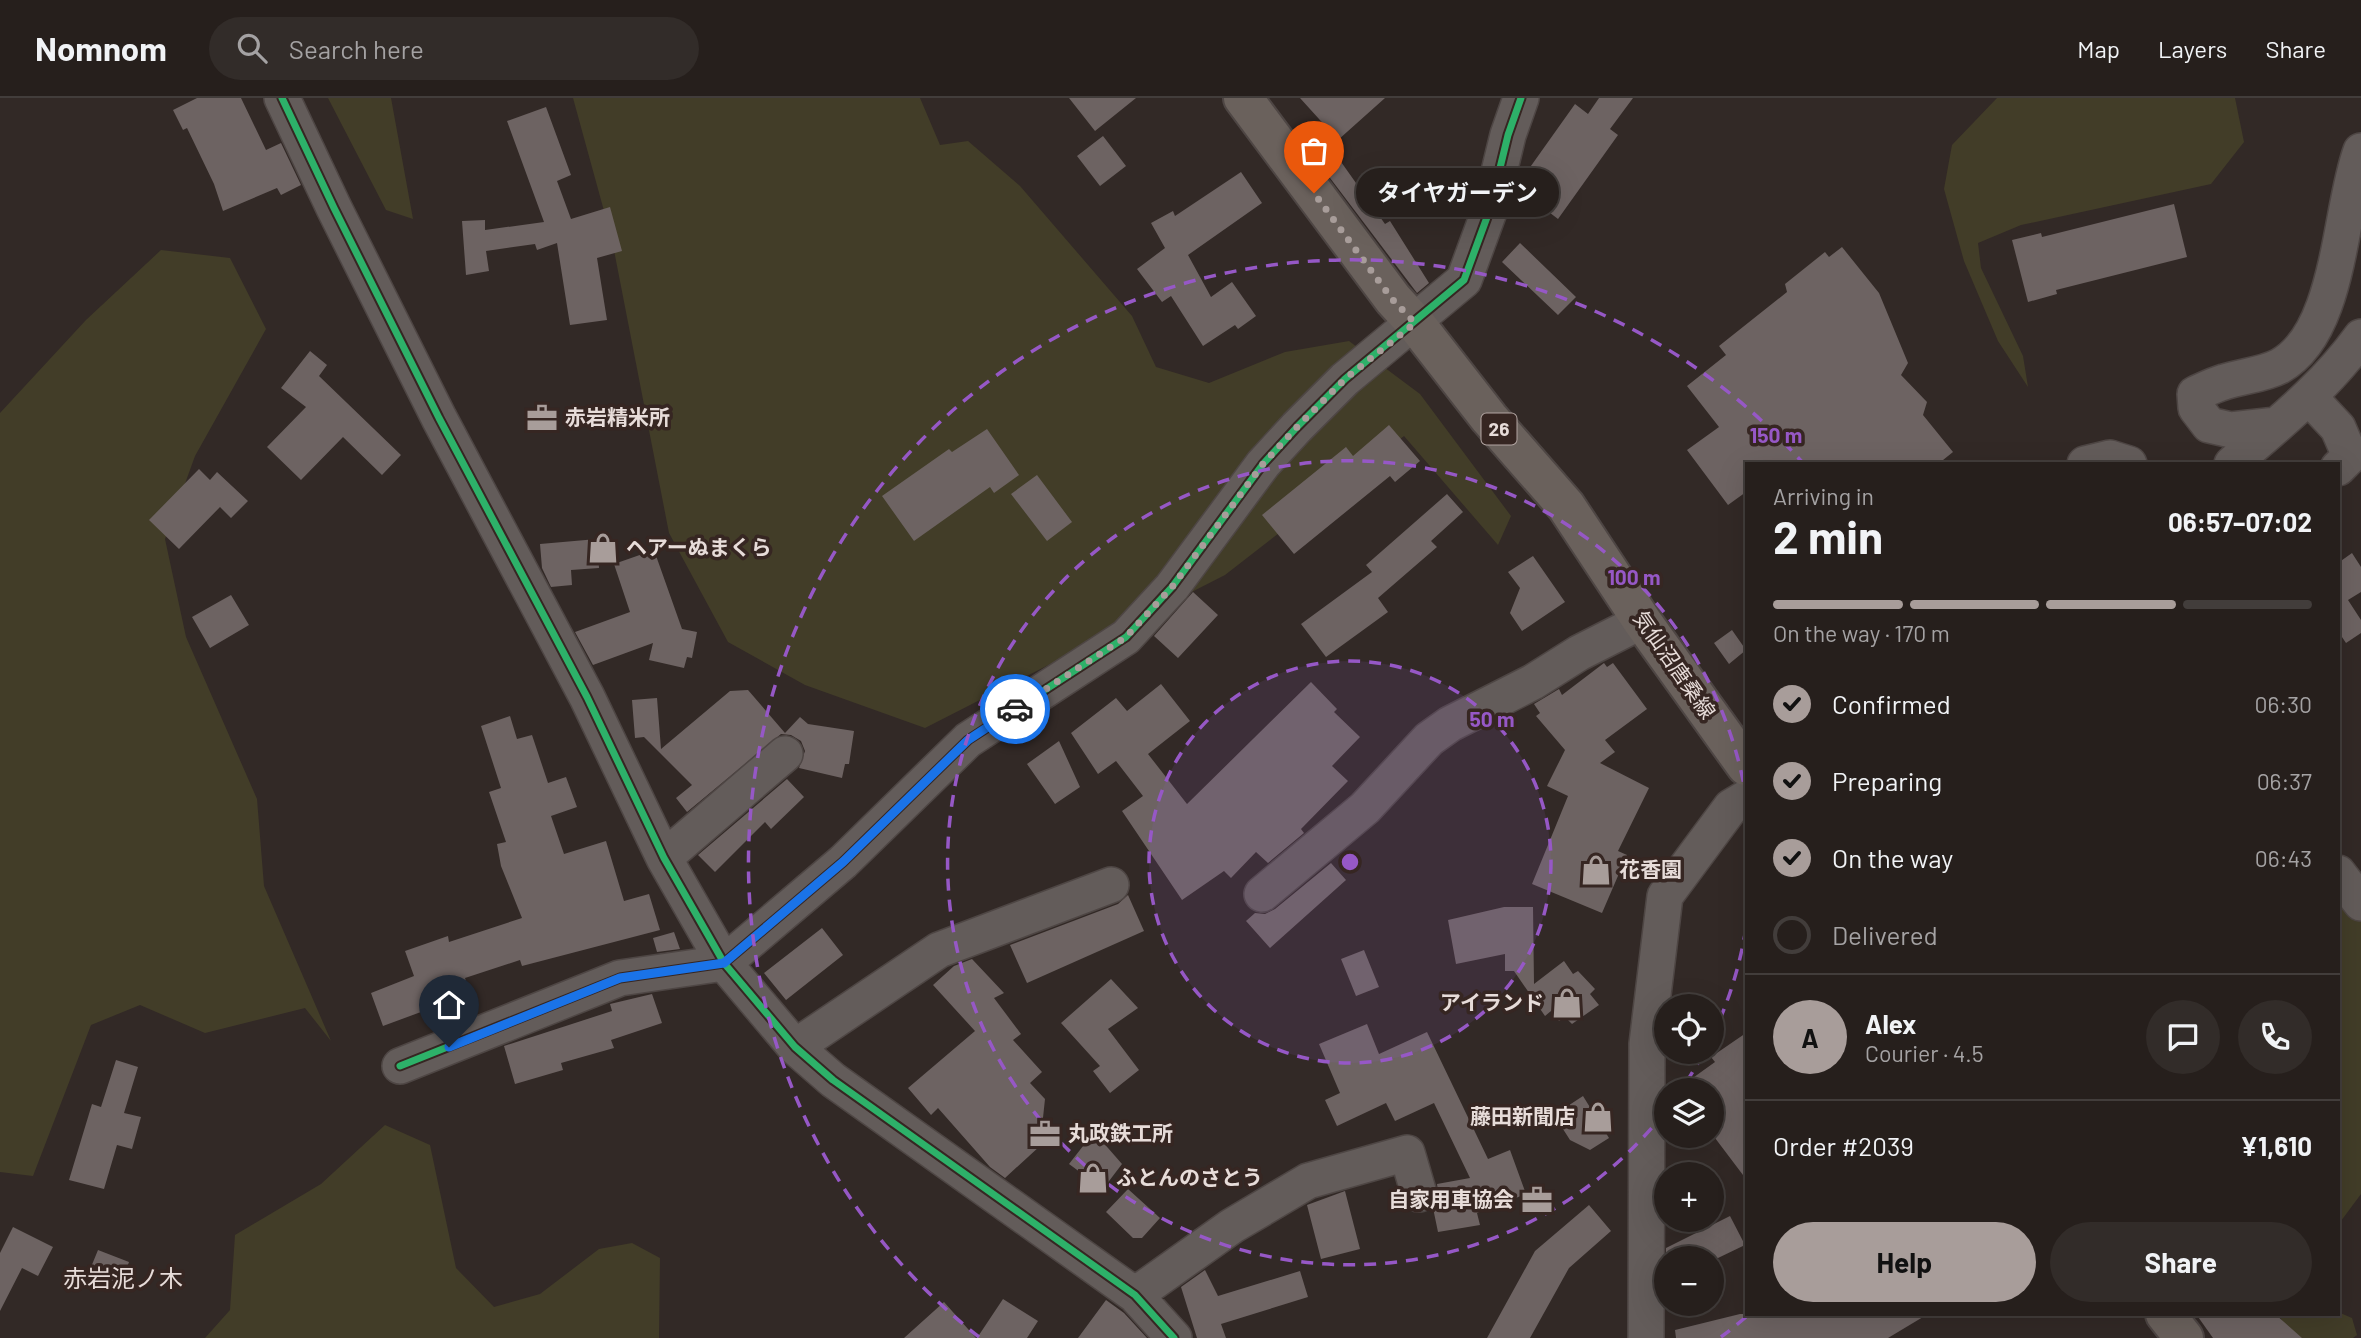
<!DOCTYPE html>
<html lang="en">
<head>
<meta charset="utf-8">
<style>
  body { margin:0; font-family:Barlow,"Noto Sans JP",sans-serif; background:#322c29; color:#f1f3f6; height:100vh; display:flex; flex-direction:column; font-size:26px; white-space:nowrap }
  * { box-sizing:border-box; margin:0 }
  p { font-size:23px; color:#a4a2a3 }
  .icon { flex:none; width:38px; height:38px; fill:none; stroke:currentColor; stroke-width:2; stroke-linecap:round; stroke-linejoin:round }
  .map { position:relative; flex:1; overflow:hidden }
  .panel { position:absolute; left:1745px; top:364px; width:595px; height:854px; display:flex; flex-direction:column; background:#261f1c; border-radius:0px; box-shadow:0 7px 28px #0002,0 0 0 2px #423d3b }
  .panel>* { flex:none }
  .controls { position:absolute; left:1654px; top:896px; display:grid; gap:14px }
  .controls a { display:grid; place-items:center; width:70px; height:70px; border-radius:50%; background:#261f1c; box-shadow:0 7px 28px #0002,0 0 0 2px #423d3b; font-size:35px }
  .pin { position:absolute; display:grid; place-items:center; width:60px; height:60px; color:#fff; margin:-72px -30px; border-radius:50% 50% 50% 0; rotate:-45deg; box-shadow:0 0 7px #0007 }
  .pin .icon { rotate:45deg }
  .courier { position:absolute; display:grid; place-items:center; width:70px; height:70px; margin:-35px; border:5px solid #1a73e8; border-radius:50%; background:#fff; color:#222; box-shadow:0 2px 9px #0007 }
  .bubble { position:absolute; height:49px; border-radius:24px; background:#261f1c; box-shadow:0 7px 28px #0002,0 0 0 2px #423d3b; font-size:23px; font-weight:700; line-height:49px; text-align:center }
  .summary em { font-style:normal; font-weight:700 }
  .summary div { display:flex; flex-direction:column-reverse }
  .summary { display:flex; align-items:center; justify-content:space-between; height:119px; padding:0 28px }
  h1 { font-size:46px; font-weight:700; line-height:52px }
  .bar { display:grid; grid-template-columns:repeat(4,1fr); gap:10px 7px; align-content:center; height:84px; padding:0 28px }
  .bar i { height:9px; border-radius:5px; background:#423d3b }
  .bar .selected { background:#a89d9a }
  .bar p { grid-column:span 4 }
  .line { display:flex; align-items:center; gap:18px; padding:0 28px; border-top:2px solid #423d3b }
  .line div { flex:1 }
  .round { display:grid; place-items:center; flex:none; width:74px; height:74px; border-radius:37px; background:#322c29 }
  ol { padding:0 28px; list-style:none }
  li { display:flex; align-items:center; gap:21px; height:77px }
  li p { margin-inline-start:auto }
  li .icon { padding:7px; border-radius:50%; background:#a89d9a; color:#111; stroke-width:4 }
  li:last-child { color:#a4a2a3 }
  li i { width:38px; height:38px; border:4px solid #423d3b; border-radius:50% }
  .button { display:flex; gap:14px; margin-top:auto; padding:14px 28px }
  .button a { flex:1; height:80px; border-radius:42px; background:#a89d9a; color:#111; font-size:28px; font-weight:700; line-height:80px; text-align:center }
  .button a+a { background:#322c29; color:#f1f3f6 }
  header { display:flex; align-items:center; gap:42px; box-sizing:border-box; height:98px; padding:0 35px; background:#261f1c; border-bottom:2px solid #423d3b }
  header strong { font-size:33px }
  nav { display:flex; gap:38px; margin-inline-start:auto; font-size:24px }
  .search { width:490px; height:63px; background:#322c29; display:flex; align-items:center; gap:18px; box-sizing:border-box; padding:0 24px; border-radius:38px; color:#a4a2a3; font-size:26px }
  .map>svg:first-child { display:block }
  .green { fill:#423d28 }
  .building { fill:#6d6362 }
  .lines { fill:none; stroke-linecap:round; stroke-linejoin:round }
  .minor-casing { stroke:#4e4644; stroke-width:38 }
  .major-casing { stroke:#4e4644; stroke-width:42 }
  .minor { stroke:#635c5a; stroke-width:35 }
  .major { stroke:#6a615c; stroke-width:38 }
  .cycleway-casing { stroke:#362622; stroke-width:11 }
  .cycleway { stroke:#2db169; stroke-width:7 }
  .done { stroke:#a89d9a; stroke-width:7; stroke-dasharray:0 12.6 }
  .route { stroke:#1a73e8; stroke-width:9 }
  .ring { fill:none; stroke:#9658c6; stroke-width:3.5; stroke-dasharray:12 9 }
  .labels { text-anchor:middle; stroke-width:7; stroke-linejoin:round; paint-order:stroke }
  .shield { fill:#362622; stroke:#b2a5a2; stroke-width:2 }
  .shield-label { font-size:19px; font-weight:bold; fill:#e7dcd9 }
  .poi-label { font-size:21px; font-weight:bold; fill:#e7dcd9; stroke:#362622; text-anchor:start }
  .street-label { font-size:21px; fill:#e7dcd9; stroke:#362622 }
  .quarter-label { font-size:24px; fill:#e7dcd9; stroke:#362622 }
  .centre { fill:#9658c6; stroke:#362622; stroke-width:3.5 }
  .ring-label { font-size:21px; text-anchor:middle; font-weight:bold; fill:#9658c6; stroke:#362622; stroke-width:7; stroke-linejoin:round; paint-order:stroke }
</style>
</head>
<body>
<header>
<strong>Nomnom</strong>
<div class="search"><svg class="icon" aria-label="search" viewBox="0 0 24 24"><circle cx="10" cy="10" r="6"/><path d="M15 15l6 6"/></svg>Search here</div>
<nav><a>Map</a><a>Layers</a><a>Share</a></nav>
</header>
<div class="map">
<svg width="2361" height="1240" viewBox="0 0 2361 1240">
  <rect width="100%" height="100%" fill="#322926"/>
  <path class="green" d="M328 0H391L413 121 386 112Z
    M573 0H920L940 47 968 43 1020 88 1132 218 1156 269 1209 285 1285 254 1349 243 1420 296 1511 418 1498 447 1404 338 1225 477 925 630 805 587 728 544 669 435 612 142Z
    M1997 0H2235L2244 44 2211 86 2021 127 1978 145 1981 170 2023 258 2028 289 1998 243 1964 163 1944 91 1952 47Z
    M161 152 230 160 266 231 195 358 165 441 186 539 257 701 264 788 331 943 305 910 205 935 140 907 91 927 33 1078 0 1074V315L86 222Z
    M2361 777V1096L2338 1127V785Z
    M385 1027 430 1047 456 1170 494 1209 540 1196 599 1151 632 1145 660 1160 659 1240H205L230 1212 235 1137 321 1086Z
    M2338 1214 2352 1220 2357 1237 2353 1240H2293L2278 1216Z"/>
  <path class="building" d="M197 0H241L266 52 281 45 301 87 281 97 277 90 223 113 214 86 187 30 183 32 173 12Z
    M1069 0H1136L1095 33Z
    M1300 0H1385L1338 42Z
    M1599 0H1633L1610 31 1618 37 1558 121 1516 89 1575 6 1588 16Z
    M546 9 571 77 557 83 571 121 610 109 622 153 597 160 607 222 570 227 557 145 537 152 535 146 486 153 489 173 466 177 462 123 485 122V132L544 124 507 23Z
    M1103 38 1126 68 1100 88 1077 58Z
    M1339 61 1385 126 1390 123 1429 185 1417 195 1324 72Z
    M1241 74 1262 105 1188 157 1211 199 1232 184 1256 218 1238 231 1235 227 1203 248 1171 198 1162 204 1137 171 1165 150 1151 125 1173 113 1175 118Z
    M2174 106 2187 159 2056 192 2057 196 2028 204 2012 142 2041 135 2042 139Z
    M1520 145 1576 199 1558 217 1502 164Z
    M1842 149 1879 195 1908 265 1901 277 1927 304 1923 317 1953 354 1938 366H1746V394L1728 407 1687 352 1719 329 1687 288 1726 257 1719 248 1787 194 1785 186 1825 154 1829 159Z
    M310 253 327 267 319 278 401 357 382 377 343 339 301 382 267 349 306 309 281 290Z
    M1389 327 1420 363 1395 384 1390 378 1294 456 1262 417 1346 349 1353 358Z
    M987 331 1019 377 994 395 990 389 914 443 882 398 949 351 952 354Z
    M199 371 210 382 217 374 248 403 231 420 220 409 179 451 149 422Z
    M1037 377 1072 424 1047 443 1011 396Z
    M1447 396 1463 414 1431 443 1437 449 1378 500 1388 514 1326 559 1301 526 1372 474 1366 467Z
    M597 441 599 470 571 472 572 487 551 489 542 470 540 446Z
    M654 452 682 531 697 534 692 560 687 559 684 570 649 562 653 545 593 567 575 534 630 514 614 466Z
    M2352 455 2361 469V494L2348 502 2361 522V535L2346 545 2338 533V465Z
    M1533 458 1565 504 1522 533 1510 515 1520 490 1508 474Z
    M1193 494 1218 517 1178 560 1154 538Z
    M231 497 249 527 210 550 192 519Z
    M1732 532 1746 552 1729 566 1714 545Z
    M1604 565 1607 569 1613 565 1647 611 1605 642 1615 654 1600 665 1649 690 1618 753 1627 757 1602 815 1532 786 1568 698 1547 688 1565 652 1536 618 1540 615 1534 606 1559 591 1562 597Z
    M1311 584 1337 611 1334 614 1360 639 1332 668 1348 683 1301 731 1304 735 1268 765 1256 754 1231 780 1224 773 1182 802 1122 713 1143 698 1116 663 1098 676 1071 635 1116 600 1127 613 1161 586 1190 623 1148 656 1187 706Z
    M748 592 785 635 800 619 808 626 854 633 849 666H845L842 680 799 670 805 653 801 643 791 637 781 636 687 714 676 700 692 687 644 639 635 640 632 602 657 600 661 651 730 593Z
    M510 618 517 641 532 637 548 685 566 679 577 709 551 718 564 756 606 743 624 803 649 796 660 832 522 868 520 862 465 880 477 916 459 923 455 924 448 904 383 928 371 895 414 878 405 853 448 838 449 844 522 820 501 768 497 746 506 744 489 694 501 690 481 628Z
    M1059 643 1080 689 1055 706 1027 666Z
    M787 681 804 699 771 731 765 724 715 774 698 757Z
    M1331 765 1346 782 1270 850 1246 823 1255 815 1265 816 1275 811Z
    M1128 797 1144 833 1027 885 1010 847 1118 806Z
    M1504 809H1533L1534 886 1564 863 1573 876 1578 873 1595 891 1590 896 1599 907 1572 926 1565 919 1559 923 1551 913 1545 918 1514 873H1505V856L1456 866 1448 822Z
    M822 830 843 857 786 902 764 875Z
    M674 834 680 851 657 854 653 840Z
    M1364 852 1379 889 1356 898 1341 861Z
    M972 861 1004 895 994 900 1021 936 1013 942 1042 974 1030 985 1045 1001 1040 1048 1005 1080 990 1069 938 1010 931 1017 908 990 975 933 933 887 954 868Z
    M1111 881 1138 910 1108 931 1139 972 1110 995 1093 973 1100 968 1061 925Z
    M652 896 662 925 611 942 614 950 561 965 563 972 515 986 504 948 612 913 610 906Z
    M1367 926 1379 956 1427 934 1488 1061 1510 1052 1526 1096 1477 1115 1480 1127 1438 1134 1433 1110 1439 1100 1437 1086 1470 1080 1434 1005 1395 1023 1386 1005 1337 1028 1325 1002 1340 995 1319 946Z
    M1746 935V1081L1712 1036V992H1676L1715 964 1711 959Z
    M116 962 138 969 124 1015 141 1019 132 1051 117 1047 104 1091 69 1082 92 1006 101 1009Z
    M1583 998 1609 1040 1590 1052 1570 1042 1554 1017Z
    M1094 1034 1122 1066 1103 1091 1069 1066Z
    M1128 1091 1160 1120 1142 1140H1133L1106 1114Z
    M1345 1093 1360 1151 1321 1161 1307 1107Z
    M1589 1107 1611 1133 1569 1170 1530 1240H1487L1535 1153Z
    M1730 1118 1745 1147 1718 1160H1666V1150Z
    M13 1129 53 1149 38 1178 22 1170 0 1213V1155Z
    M98 1152 129 1164 121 1186 89 1174Z
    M1205 1172 1218 1198 1300 1173 1308 1199 1221 1226 1226 1240H1197L1181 1189Z
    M1003 1201 1038 1223 1027 1240H977Z
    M1106 1202 1124 1215 1147 1240H1078Z
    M944 1204 976 1240H904Z
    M1740 1216H1928L1888 1240H1676L1675 1232Z
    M2196 1216H2275L2302 1240H2213Z"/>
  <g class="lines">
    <g class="minor-casing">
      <path id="minor" d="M282 0 334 110 439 320 587 599 664 760 724 865 795 949 833 982 1135 1197 1174 1240
        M2309 299 2338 330 2350 358 2338 370
        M2277 327 2231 332 2209 327 2196 310 2195 296C2204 292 2214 287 2224 284 2242 278 2263 277 2280 268 2341 234 2339 112 2361 53
        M2085 366 2110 360 2129 366
        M2232 366C2278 326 2325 289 2361 239
        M664 760 785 656
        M2338 775 2361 805
        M1262 796 1365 710 1429 641 1450 626 1533 584 1579 555 1642 523
        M795 949 939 852 1111 787
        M400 968 620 880 724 865 843 764 968 642 1126 539 1172 489 1263 366 1297 329 1345 281 1464 182 1490 111 1508 37 1521 0
        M1135 1197 1232 1128 1308 1083 1407 1055 1419 1096
        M1646 1240 1647 946 1665 798 1731 709 1746 700"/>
    </g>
    <g class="major-casing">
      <path id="major" d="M1243 0 1393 201 1415 225 1489 320 1566 408 1642 523 1746 668
        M2165 1216 2184 1240"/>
    </g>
    <use href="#minor" class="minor"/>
    <use href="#major" class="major"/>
    <g class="cycleway-casing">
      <path id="cycleway" d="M282 0 334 110 439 320 587 599 664 760 724 865 795 949 833 982 1135 1197 1174 1240
        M400 968 620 880 724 865 843 764 968 642 1126 539 1172 489 1263 366 1297 329 1345 281 1464 182 1490 111 1508 37 1521 0"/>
    </g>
    <use href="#cycleway" class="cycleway"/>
  </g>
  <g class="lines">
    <path class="done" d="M1015 611 1126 539 1172 489 1263 366 1297 329 1345 281 1415 225 1392 201 1314 95"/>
    <path class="route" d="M449 949 620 880 724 865 843 764 968 642 1015 611"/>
  </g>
  <circle cx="1350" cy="764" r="201" fill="#9658c6" fill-opacity=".12"/>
  <g class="ring">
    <circle cx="1350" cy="764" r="201"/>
    <path d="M1746 830A402 402 0 0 1 1713 937M1703 956A402 402 0 0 1 1681 992M1665 1014A402 402 0 1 1 1746 698"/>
    <path d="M1746 1219A603 603 0 0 1 1721 1239M979 1239A603 603 0 1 1 1802 364"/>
  </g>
  <defs>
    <g id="office-bare" transform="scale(2.415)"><path d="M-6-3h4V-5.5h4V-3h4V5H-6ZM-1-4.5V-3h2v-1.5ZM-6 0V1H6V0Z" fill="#a89d9a" stroke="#362622" stroke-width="2.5" paint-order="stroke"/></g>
    <g id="shop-bare" transform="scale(2.415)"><path d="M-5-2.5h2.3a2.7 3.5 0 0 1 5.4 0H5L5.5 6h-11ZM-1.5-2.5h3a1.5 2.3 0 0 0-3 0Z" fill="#a89d9a" stroke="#362622" stroke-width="2.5" paint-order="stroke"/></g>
  </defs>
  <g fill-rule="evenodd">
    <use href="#office-bare" x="542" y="320"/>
    <use href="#shop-bare" x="603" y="450"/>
    <use href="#shop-bare" x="1596" y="772"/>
    <use href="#shop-bare" x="1567" y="905"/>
    <use href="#shop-bare" x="1598" y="1019"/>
    <use href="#office-bare" x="1045" y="1036"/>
    <use href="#shop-bare" x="1093" y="1080"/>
    <use href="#office-bare" x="1537" y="1102"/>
  </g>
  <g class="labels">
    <rect class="shield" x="1481.5" y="315.5" width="35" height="31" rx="5"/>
    <g class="shield-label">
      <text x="1499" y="338">26</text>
    </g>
    <g class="poi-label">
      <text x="565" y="327">赤岩精米所</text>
      <text x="626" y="457">ヘアーぬまくら</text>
      <text x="1619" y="779">花香園</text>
      <text x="1544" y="912" text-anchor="end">アイランド</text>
      <text x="1575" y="1026" text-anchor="end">藤田新聞店</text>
      <text x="1068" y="1043">丸政鉄工所</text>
      <text x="1116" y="1087">ふとんのさとう</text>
      <text x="1514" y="1109" text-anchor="end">自家用車協会</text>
    </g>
    <g class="street-label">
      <text transform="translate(1674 567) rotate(55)" y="7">気仙沼唐桑線</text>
    </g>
    <g class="quarter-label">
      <text x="123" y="1189">赤岩泥ノ木</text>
    </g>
  </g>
  <circle cx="1350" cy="764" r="10" class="centre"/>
  <g class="ring-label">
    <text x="1776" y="345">150 m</text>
    <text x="1634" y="487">100 m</text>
    <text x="1492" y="629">50 m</text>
  </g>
</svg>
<div class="controls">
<a><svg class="icon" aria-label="locate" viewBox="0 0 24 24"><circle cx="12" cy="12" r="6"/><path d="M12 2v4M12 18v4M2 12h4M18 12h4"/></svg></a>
<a><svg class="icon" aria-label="layers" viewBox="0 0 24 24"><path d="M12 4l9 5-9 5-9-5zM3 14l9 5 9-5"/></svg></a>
<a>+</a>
<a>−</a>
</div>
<div class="pin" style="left:1314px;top:95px;background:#ea580c"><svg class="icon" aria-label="bag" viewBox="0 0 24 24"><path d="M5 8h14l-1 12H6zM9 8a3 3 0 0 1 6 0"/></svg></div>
<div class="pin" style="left:449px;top:949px;background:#1f2937"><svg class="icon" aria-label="home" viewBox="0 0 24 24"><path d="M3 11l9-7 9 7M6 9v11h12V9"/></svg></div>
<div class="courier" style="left:1015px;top:611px"><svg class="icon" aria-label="car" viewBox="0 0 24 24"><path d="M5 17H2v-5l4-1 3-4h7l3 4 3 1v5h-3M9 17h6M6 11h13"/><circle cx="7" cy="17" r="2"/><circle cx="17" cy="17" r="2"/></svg></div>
<div class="bubble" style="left:1356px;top:70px;width:203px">タイヤガーデン</div>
<section class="panel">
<div class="summary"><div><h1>2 min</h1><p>Arriving in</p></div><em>06:57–07:02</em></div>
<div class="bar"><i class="selected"></i><i class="selected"></i><i class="selected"></i><i></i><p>On the way · 170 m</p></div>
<ol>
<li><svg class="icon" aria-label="check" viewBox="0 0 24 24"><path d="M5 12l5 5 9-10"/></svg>Confirmed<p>06:30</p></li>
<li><svg class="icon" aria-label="check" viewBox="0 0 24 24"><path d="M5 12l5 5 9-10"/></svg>Preparing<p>06:37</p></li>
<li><svg class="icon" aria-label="check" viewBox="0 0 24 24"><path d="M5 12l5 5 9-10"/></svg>On the way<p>06:43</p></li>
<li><i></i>Delivered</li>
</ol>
<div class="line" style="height:126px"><b class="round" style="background:#a89d9a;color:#111">A</b><div><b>Alex</b><p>Courier · 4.5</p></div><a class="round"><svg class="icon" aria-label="chat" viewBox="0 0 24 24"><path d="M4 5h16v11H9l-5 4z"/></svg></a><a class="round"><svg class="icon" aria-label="phone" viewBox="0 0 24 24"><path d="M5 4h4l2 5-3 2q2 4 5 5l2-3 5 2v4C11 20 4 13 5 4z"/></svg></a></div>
<div class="line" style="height:91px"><div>Order #2039</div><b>¥1,610</b></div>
<div class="button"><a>Help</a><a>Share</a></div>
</section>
</div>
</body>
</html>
